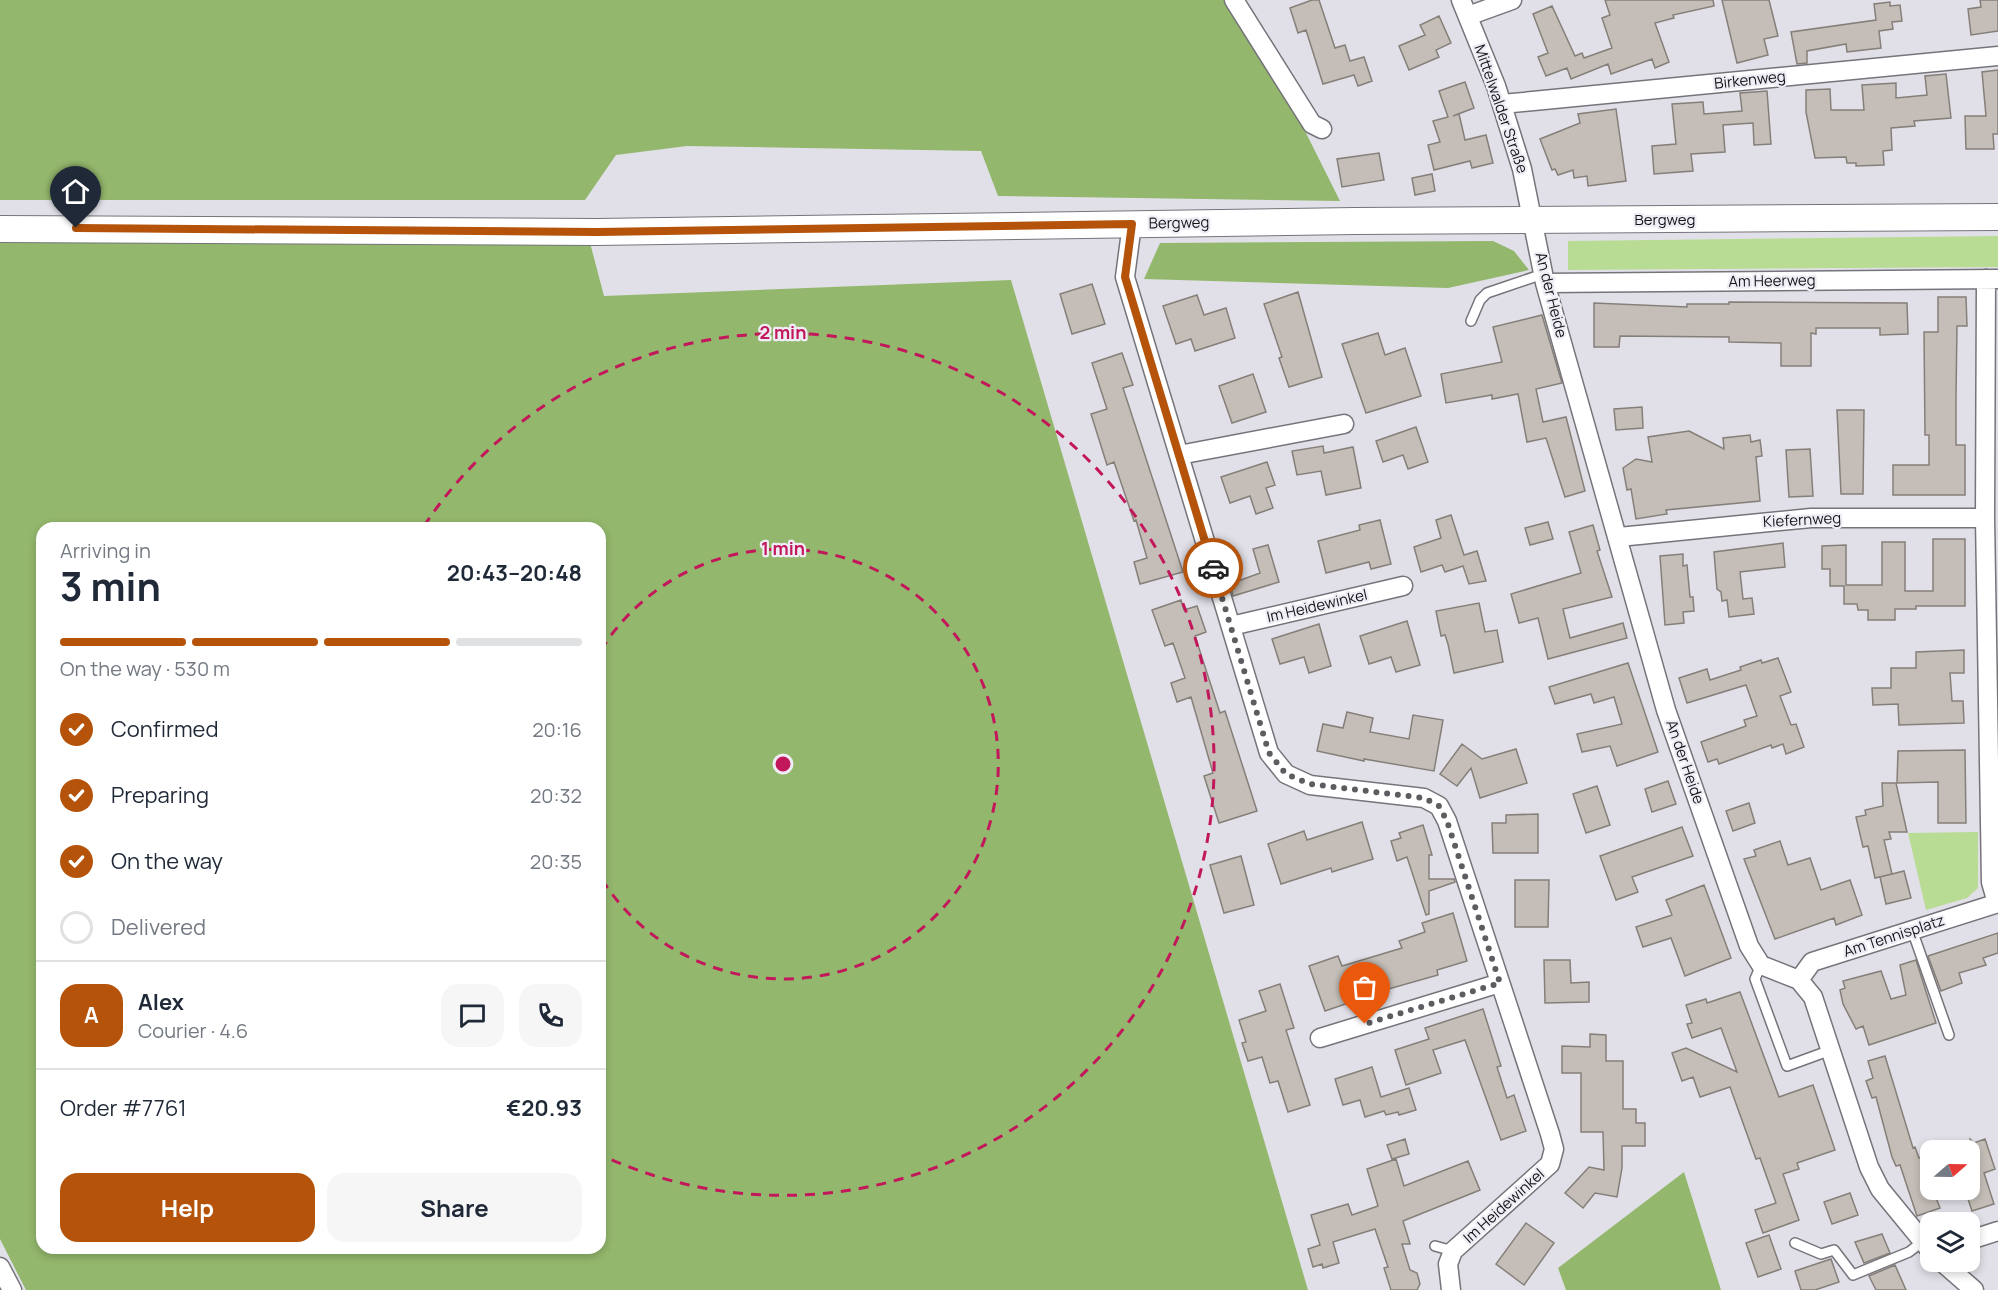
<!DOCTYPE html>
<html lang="en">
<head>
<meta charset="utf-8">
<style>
  body { margin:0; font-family:Manrope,sans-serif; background:#f6f6f7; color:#1f2937; height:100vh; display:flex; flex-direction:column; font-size:22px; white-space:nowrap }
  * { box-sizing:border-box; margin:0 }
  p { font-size:20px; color:#747a83 }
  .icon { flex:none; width:33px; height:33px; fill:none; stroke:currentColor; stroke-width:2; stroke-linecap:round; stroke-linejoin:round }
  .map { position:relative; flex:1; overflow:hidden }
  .details { position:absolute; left:36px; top:522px; width:570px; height:732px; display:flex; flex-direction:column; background:#fff; border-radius:18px; box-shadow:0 3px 9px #0003 }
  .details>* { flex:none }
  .needle { width:39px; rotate:70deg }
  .tools { position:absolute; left:1920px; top:1140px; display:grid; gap:12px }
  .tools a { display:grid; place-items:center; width:60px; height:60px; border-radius:12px; background:#fff; box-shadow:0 3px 9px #0003; font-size:30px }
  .pin { position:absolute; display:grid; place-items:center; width:51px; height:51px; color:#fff; margin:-62px -26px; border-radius:50% 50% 50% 0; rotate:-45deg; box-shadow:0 0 6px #0007 }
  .pin .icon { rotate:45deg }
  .courier { position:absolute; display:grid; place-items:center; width:60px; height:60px; margin:-30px; border:4px solid #b45309; border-radius:50%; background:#fff; color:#222; box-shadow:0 2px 8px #0007 }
  .summary em { font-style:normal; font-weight:700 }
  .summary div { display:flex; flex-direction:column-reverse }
  .summary { display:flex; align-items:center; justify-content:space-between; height:102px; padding:0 24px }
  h1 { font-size:39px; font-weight:700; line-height:45px }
  .bar { display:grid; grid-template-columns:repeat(4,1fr); gap:9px 6px; align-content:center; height:72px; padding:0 24px }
  .bar i { height:8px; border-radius:4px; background:#e0e1e3 }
  .bar .active { background:#b45309 }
  .bar p { grid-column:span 4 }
  .line { display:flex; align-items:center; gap:15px; padding:0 24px; border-top:2px solid #e0e1e3 }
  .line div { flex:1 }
  .round { display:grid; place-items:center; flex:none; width:63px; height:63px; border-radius:18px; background:#f6f6f7 }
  ol { padding:0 24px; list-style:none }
  li { display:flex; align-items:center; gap:18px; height:66px }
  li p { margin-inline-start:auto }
  li .icon { padding:6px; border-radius:50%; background:#b45309; color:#fff; stroke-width:4 }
  li:last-child { color:#747a83 }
  li i { width:33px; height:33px; border:3px solid #e0e1e3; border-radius:50% }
  .button { display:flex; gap:12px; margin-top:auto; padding:12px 24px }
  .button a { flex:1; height:69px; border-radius:18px; background:#b45309; color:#fff; font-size:24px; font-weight:700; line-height:69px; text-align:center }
  .button a+a { background:#f6f6f7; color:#1f2937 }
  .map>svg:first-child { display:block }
  .green { fill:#b8dc93 }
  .forest { fill:#93b76c; fill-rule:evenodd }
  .building { fill:#c5beb8; stroke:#857f79; stroke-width:1.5 }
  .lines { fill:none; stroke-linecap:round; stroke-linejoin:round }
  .service-casing { stroke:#75747b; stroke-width:12 }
  .minor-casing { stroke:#75747b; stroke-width:21 }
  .secondary-casing { stroke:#75747b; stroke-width:28 }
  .service { stroke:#fff; stroke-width:9 }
  .minor { stroke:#fff; stroke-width:18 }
  .secondary { stroke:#fff; stroke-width:26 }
  .done { stroke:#5c5c61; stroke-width:6; stroke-dasharray:0 10.8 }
  .route { stroke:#b45309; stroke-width:8 }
  .ring { fill:none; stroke:#c2185b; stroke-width:3; stroke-dasharray:10 8 }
  .labels { text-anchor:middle; stroke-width:4.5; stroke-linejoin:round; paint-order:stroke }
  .street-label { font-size:15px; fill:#151518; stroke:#eeedf5 }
  .centre { fill:#c2185b; stroke:#eeedf5; stroke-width:3 }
  .ring-label { font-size:18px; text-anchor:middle; font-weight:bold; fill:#c2185b; stroke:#eeedf5; stroke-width:4.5; stroke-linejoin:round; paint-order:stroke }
</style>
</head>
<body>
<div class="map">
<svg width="1998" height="1290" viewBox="0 0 1998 1290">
  <rect width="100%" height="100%" fill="#e1e0e8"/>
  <path class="green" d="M1998 236V267L1568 270V241Z
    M1978 832V888L1967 898 1926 910 1908 833Z"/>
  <path class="forest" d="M0 0H1227L1289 99 1340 201 998 196 981 151 687 146 616 155 585 200H0Z
    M589 239 604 296 1011 280 1308 1290H26L0 1239V241ZM42 528H600V1248H42Z
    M1493 241 1514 251 1529 270 1448 288 1144 279 1160 243Z
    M1684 1172 1721 1290H1566L1558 1268Z"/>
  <path class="building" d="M1312 0H1319L1335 48 1345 45 1350 61 1364 57 1372 81 1358 86 1354 75 1323 84 1306 30 1298 33 1290 8Z
    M1605 0H1713L1714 6 1673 15 1674 18 1655 23 1669 62 1655 68 1652 59 1611 74 1608 64 1571 79 1567 68 1546 76 1538 57 1548 53 1533 14 1552 6 1575 56 1582 53 1584 58 1612 48 1602 18 1610 15Z
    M1722 0H1769L1778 36 1764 39 1768 55 1737 63Z
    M1980 0H1998V31L1971 35 1968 9 1981 7Z
    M1890 2V6L1900 5 1902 21 1892 22 1893 29 1879 31 1881 48 1847 52 1846 44 1807 51V63L1797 64 1791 32 1876 20 1874 4Z
    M1439 16 1451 43 1436 50 1439 57 1409 70 1399 46 1425 35 1420 25Z
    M1998 70V134H1993L1994 149H1966L1965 116H1986L1982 72Z
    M1946 74 1951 118 1914 121 1915 126 1891 128 1892 150 1883 151 1884 165 1856 166V163H1847L1846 157 1815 158 1806 112V90L1830 89 1831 110H1864L1862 85 1896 83V98L1927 95 1925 76Z
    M1465 82 1474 108 1453 116 1459 114 1465 140 1486 135 1493 163 1472 168 1470 161 1434 170 1428 145 1440 142 1433 121 1448 117 1439 91Z
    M1767 91 1771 144 1754 145 1753 123 1723 125 1725 152 1691 154 1693 171 1654 174 1652 146 1676 144 1672 104 1703 102 1704 114 1742 111 1740 93Z
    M1616 109 1626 181 1588 186 1587 176 1574 178 1573 170 1558 175 1555 169 1552 170 1540 139 1580 123 1578 114Z
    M1379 153 1384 180 1342 187 1337 159Z
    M1432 174 1435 191 1415 195 1412 178Z
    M1092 284 1105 324 1072 334 1060 294Z
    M1298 292 1322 377 1289 387 1279 358 1282 357 1264 304Z
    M1197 295 1204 315 1226 308 1235 338 1195 351 1191 339 1176 344 1163 306Z
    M1938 297H1966L1967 326H1957L1956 396V445H1965V495H1893V465H1929V435H1925L1924 332H1938Z
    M1729 302 1907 303 1908 334 1880 335V328H1816V334L1811 333V366H1781V343L1729 342V337L1620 336 1619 347H1594V303L1687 307V304H1729Z
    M1542 315 1562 383 1536 389 1543 422 1566 417 1585 491 1565 497 1546 438 1527 442 1518 394 1492 399V395L1446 403 1441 374 1502 362 1493 327Z
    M1378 333 1385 355 1405 348 1421 396 1366 413 1342 344Z
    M1122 353 1133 385 1123 388 1183 572 1140 584 1134 562 1147 558 1136 520 1134 521 1114 462 1107 465 1091 414 1107 409 1092 363Z
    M1253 374 1266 412 1232 423 1219 386Z
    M1642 407 1643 428 1616 430 1614 409Z
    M1837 410H1864L1863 494H1841Z
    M1416 427 1428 462 1408 469 1403 455 1383 462 1376 441Z
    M1689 431 1724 449 1723 438 1750 435 1751 442 1760 440 1762 456 1756 457 1760 501 1666 510 1667 514 1636 519 1631 489 1627 490 1623 468 1636 459 1652 462 1648 437Z
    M1323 446 1324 453 1353 447 1361 488 1326 495 1321 471 1297 475 1292 451Z
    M1810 449 1813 496 1789 497 1786 450Z
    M1267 462 1275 485 1266 488 1273 508 1256 514 1250 496 1230 503 1221 477Z
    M1451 515 1464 555 1477 551 1486 581 1469 584 1463 566 1445 572 1442 565 1421 572 1414 547 1441 538 1436 520Z
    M1380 520 1391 564 1371 569 1369 562 1326 573 1318 541 1360 530 1359 525Z
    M1548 522 1553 539 1530 545 1525 528Z
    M1593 525 1600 550 1597 551 1612 597 1563 609 1570 638 1623 623 1627 638 1548 659 1538 618 1519 623 1511 594 1581 573 1569 532Z
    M1933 539H1965V606H1916V609H1895V620H1868V610H1858L1857 604H1844V586H1830V569H1822V546L1846 545V585H1882V542H1905V591H1933Z
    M1783 543 1785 567 1740 572 1743 599 1752 598 1754 614 1729 617 1727 600 1722 601 1721 592 1717 589 1714 552Z
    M1268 545 1279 582 1233 596 1230 584 1260 573 1253 549Z
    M1683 554V566L1687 565 1690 597H1693L1694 611 1683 612 1684 623 1665 625 1660 556Z
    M1181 600 1184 610 1197 606 1206 632 1195 636 1220 713 1225 711 1257 811 1219 823 1204 776 1213 773 1191 697 1177 702 1171 683 1185 678 1173 643 1165 646 1152 610Z
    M1479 603 1485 632 1497 630 1503 662 1454 673 1448 644 1445 635 1441 636 1436 611Z
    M1407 621 1420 665 1396 672 1391 657 1369 664 1360 636Z
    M1319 624 1331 666 1309 673 1304 657 1280 664 1272 639Z
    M1964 650V673H1950L1952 701H1963L1964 723 1899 725 1898 704 1873 705 1872 688H1891V668H1916V652Z
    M1778 658 1791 692 1780 696 1791 725 1796 724 1804 747 1786 754 1783 744 1772 748 1771 745 1719 764 1717 759 1708 762 1701 742 1746 726 1744 720 1757 716 1746 685 1687 703 1679 678 1707 669 1710 680 1741 670 1740 667 1761 660 1762 663Z
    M1628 663 1658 752 1617 766 1610 746 1582 752 1577 734 1622 724 1614 697 1594 703 1591 694 1555 704 1549 687Z
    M1347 712 1373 718 1370 732 1409 739 1413 715 1443 720 1434 771 1364 759V761L1317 751 1323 724 1343 728Z
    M1462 744 1482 759 1516 749 1527 783 1480 798 1471 768 1457 786 1440 774Z
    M1965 750 1966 823H1938V782L1897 783 1898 751Z
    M1668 781 1676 804 1652 812 1645 789Z
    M1882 783H1896L1907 832H1889L1891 839 1884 840 1892 874 1875 878 1868 846 1863 847 1856 817 1866 815 1865 810 1883 806Z
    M1597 786 1610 825 1586 833 1573 794Z
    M1749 803 1755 823 1733 831 1726 811Z
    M1538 814V853H1493L1492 823H1506V815Z
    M1362 822 1373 859 1332 872 1331 868 1281 884 1268 844 1304 831 1307 840Z
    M1423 825 1432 855H1429V879H1454L1455 882 1429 891V914L1426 915 1407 857 1397 861 1391 841 1401 838 1399 833Z
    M1682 827 1693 856 1632 877 1638 892 1616 900 1600 856Z
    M1780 841 1788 865 1810 858 1821 890 1850 880 1862 915 1836 925 1834 918 1775 939 1744 859 1756 856 1754 850Z
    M1241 856 1254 905 1224 913 1210 865Z
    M1904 871 1911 898 1886 904 1880 877Z
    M1515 880H1549L1548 927H1515Z
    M1704 885 1731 958 1685 976 1671 938 1643 947 1636 927 1672 915 1666 900Z
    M1453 913 1467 961 1437 970 1438 975 1353 999 1354 1001 1325 1011 1309 966 1338 956 1342 966 1402 948 1399 941 1425 932 1422 923Z
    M1998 933V953L1983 958 1986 965 1959 973 1962 983 1941 991 1928 956Z
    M1544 960H1570L1571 983 1589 982V1002L1545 1003Z
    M1916 960 1936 1023 1869 1045 1863 1026 1856 1029 1843 1004 1840 990 1845 988 1843 981 1881 971 1891 999 1906 995 1900 965Z
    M1280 984 1294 1028 1286 1030 1310 1105 1288 1112 1278 1081 1270 1083 1262 1057 1248 1061 1242 1043 1246 1042 1239 1020 1266 1011 1259 991Z
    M1740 992 1779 1097 1813 1085 1835 1150 1797 1163 1799 1169 1783 1174 1799 1220 1763 1233 1755 1210 1776 1203 1760 1158 1756 1159 1730 1087 1700 1097 1693 1077 1682 1081 1672 1053 1686 1048 1737 1072 1721 1028 1692 1038 1687 1024 1692 1023 1686 1005 1706 999 1707 1003Z
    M1483 1009 1501 1066 1497 1067 1507 1098 1514 1095 1526 1131 1501 1140 1465 1040 1433 1050 1441 1073 1406 1085 1395 1050 1429 1039 1425 1028Z
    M1590 1034 1606 1035V1061H1623V1109H1636V1123H1645V1146H1622V1168L1617 1197 1595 1193 1583 1208 1565 1193 1589 1167 1604 1170 1603 1132H1581V1073H1562V1046L1590 1047Z
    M1885 1056 1913 1148 1915 1147 1919 1158 1930 1154V1190H1933L1940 1208 1917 1216 1900 1165 1896 1166 1892 1157 1876 1097 1872 1098 1866 1081 1873 1078 1868 1061Z
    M1372 1067 1381 1097 1409 1088 1416 1110 1399 1115 1398 1112 1386 1115 1384 1111 1365 1117 1360 1100 1343 1105 1335 1079Z
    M1405 1139 1409 1154 1392 1159 1387 1145Z
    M1970 1139 1974 1143 1985 1139 1995 1169 1984 1173 1994 1204 1972 1211 1965 1190H1970Z
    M1396 1159 1404 1186 1468 1161 1480 1190 1403 1221 1410 1244H1402L1410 1270 1417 1273 1420 1284 1417 1290H1391L1384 1268 1388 1267 1375 1229 1333 1242 1339 1263 1323 1268 1322 1264 1313 1267 1308 1249 1320 1245 1311 1215 1348 1204 1352 1215 1378 1206 1367 1169Z
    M1850 1193 1858 1215 1832 1224 1824 1202Z
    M1526 1223 1554 1243 1524 1285 1496 1264Z
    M1882 1234 1890 1253 1864 1263 1855 1242Z
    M1769 1235 1781 1269 1758 1277 1746 1243Z
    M1831 1259 1839 1282 1815 1290H1801L1795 1271Z
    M1895 1265 1906 1290H1876L1869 1276Z"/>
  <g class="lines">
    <g class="service-casing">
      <path id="service" d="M1471 321 1480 300 1487 293 1543 274
        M1912 930 1949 1035
        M1761 965 1755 979 1787 1066 1831 1050
        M1795 1243 1821 1254 1834 1250 1853 1275 1909 1252 1922 1242
        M1435 1246 1453 1251"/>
    </g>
    <g class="minor-casing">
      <path id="minor" d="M1234 0 1312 124 1322 129
        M1461 0 1496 86 1522 169 1545 283 1666 710 1749 946 1761 965 1799 980 1813 997 1869 1167 1880 1189 1930 1250
        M1468 16 1512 0
        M1502 104 1998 56
        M1132 224 1125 277 1269 753 1286 774 1310 785 1424 798 1439 806 1447 821 1550 1134 1554 1149 1550 1164 1453 1251 1448 1264 1451 1290
        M1986 279 1985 518 1991 882 1997 903
        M1545 283 1997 279
        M1179 455 1344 424
        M1619 537 1811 518H1985
        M1231 626 1403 586
        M1799 980 1812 962 1998 903
        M1320 1038 1500 983
        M1970 1240 1998 1231
        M1942 1262 1974 1290
        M0 1267 12 1290"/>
    </g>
    <g class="secondary-casing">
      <path id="secondary" d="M0 229 597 232 1355 221 1998 217"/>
    </g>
    <use href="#service" class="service"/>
    <use href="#minor" class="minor"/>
    <use href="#secondary" class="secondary"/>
  </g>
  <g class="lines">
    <path class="done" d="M1213 568 1269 753 1286 774 1310 784 1424 798 1439 806 1447 821 1500 983 1365 1024"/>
    <path class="route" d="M76 228 597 232 1132 224 1125 277 1213 568"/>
  </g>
  <g class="ring">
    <path d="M601 650A215 215 0 1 1 601 878"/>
    <path d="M424 526A431 431 0 1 1 601 1155"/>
  </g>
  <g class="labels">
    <g class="street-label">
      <text transform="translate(1750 80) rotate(-6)" y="5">Birkenweg</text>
      <text transform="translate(1501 109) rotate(71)" y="5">Mittelwalder Straße</text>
      <text x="1665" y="225">Bergweg</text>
      <text transform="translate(1179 223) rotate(-1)" y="5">Bergweg</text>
      <text transform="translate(1772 281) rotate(-1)" y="5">Am Heerweg</text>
      <text transform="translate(1551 295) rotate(76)" y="5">An der Heide</text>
      <text transform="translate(1802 520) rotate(-3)" y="5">Kiefernweg</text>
      <text transform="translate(1317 606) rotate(-13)" y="5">Im Heidewinkel</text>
      <text transform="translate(1685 762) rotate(71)" y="5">An der Heide</text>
      <text transform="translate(1894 936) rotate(-18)" y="5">Am Tennisplatz</text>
      <text transform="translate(1504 1206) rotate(-42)" y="5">Im Heidewinkel</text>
    </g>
  </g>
  <circle cx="783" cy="764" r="9" class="centre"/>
  <g class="ring-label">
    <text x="783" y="339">2 min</text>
    <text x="783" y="555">1 min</text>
  </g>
</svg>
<div class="tools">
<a><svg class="needle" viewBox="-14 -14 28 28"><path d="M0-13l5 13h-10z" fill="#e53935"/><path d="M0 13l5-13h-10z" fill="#747a83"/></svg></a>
<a><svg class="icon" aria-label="layers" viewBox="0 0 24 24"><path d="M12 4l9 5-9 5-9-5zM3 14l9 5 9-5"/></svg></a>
</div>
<div class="pin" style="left:1365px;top:1024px;background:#ea580c"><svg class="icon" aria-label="bag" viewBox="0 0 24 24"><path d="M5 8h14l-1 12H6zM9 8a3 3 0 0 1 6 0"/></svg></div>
<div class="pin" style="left:76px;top:228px;background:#1f2937"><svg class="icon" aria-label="home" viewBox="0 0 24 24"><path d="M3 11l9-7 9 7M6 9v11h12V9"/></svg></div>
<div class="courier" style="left:1213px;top:568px"><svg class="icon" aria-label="car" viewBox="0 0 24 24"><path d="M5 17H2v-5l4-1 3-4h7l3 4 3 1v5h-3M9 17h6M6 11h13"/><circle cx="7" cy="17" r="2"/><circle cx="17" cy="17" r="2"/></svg></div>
<section class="details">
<div class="summary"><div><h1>3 min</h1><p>Arriving in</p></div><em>20:43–20:48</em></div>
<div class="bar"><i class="active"></i><i class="active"></i><i class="active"></i><i></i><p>On the way · 530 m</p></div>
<ol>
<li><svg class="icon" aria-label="check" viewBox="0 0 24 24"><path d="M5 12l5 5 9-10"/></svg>Confirmed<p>20:16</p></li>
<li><svg class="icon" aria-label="check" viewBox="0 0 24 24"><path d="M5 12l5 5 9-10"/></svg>Preparing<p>20:32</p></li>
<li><svg class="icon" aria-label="check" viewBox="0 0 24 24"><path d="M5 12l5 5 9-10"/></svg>On the way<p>20:35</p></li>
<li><i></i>Delivered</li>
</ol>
<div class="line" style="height:108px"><b class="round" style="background:#b45309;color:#fff">A</b><div><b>Alex</b><p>Courier · 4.6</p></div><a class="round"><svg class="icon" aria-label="chat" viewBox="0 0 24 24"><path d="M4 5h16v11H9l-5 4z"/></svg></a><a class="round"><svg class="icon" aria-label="phone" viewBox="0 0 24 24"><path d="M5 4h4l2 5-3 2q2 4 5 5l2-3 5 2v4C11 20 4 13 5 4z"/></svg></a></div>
<div class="line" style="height:78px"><div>Order #7761</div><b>€20.93</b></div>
<div class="button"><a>Help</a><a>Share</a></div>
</section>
</div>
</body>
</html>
